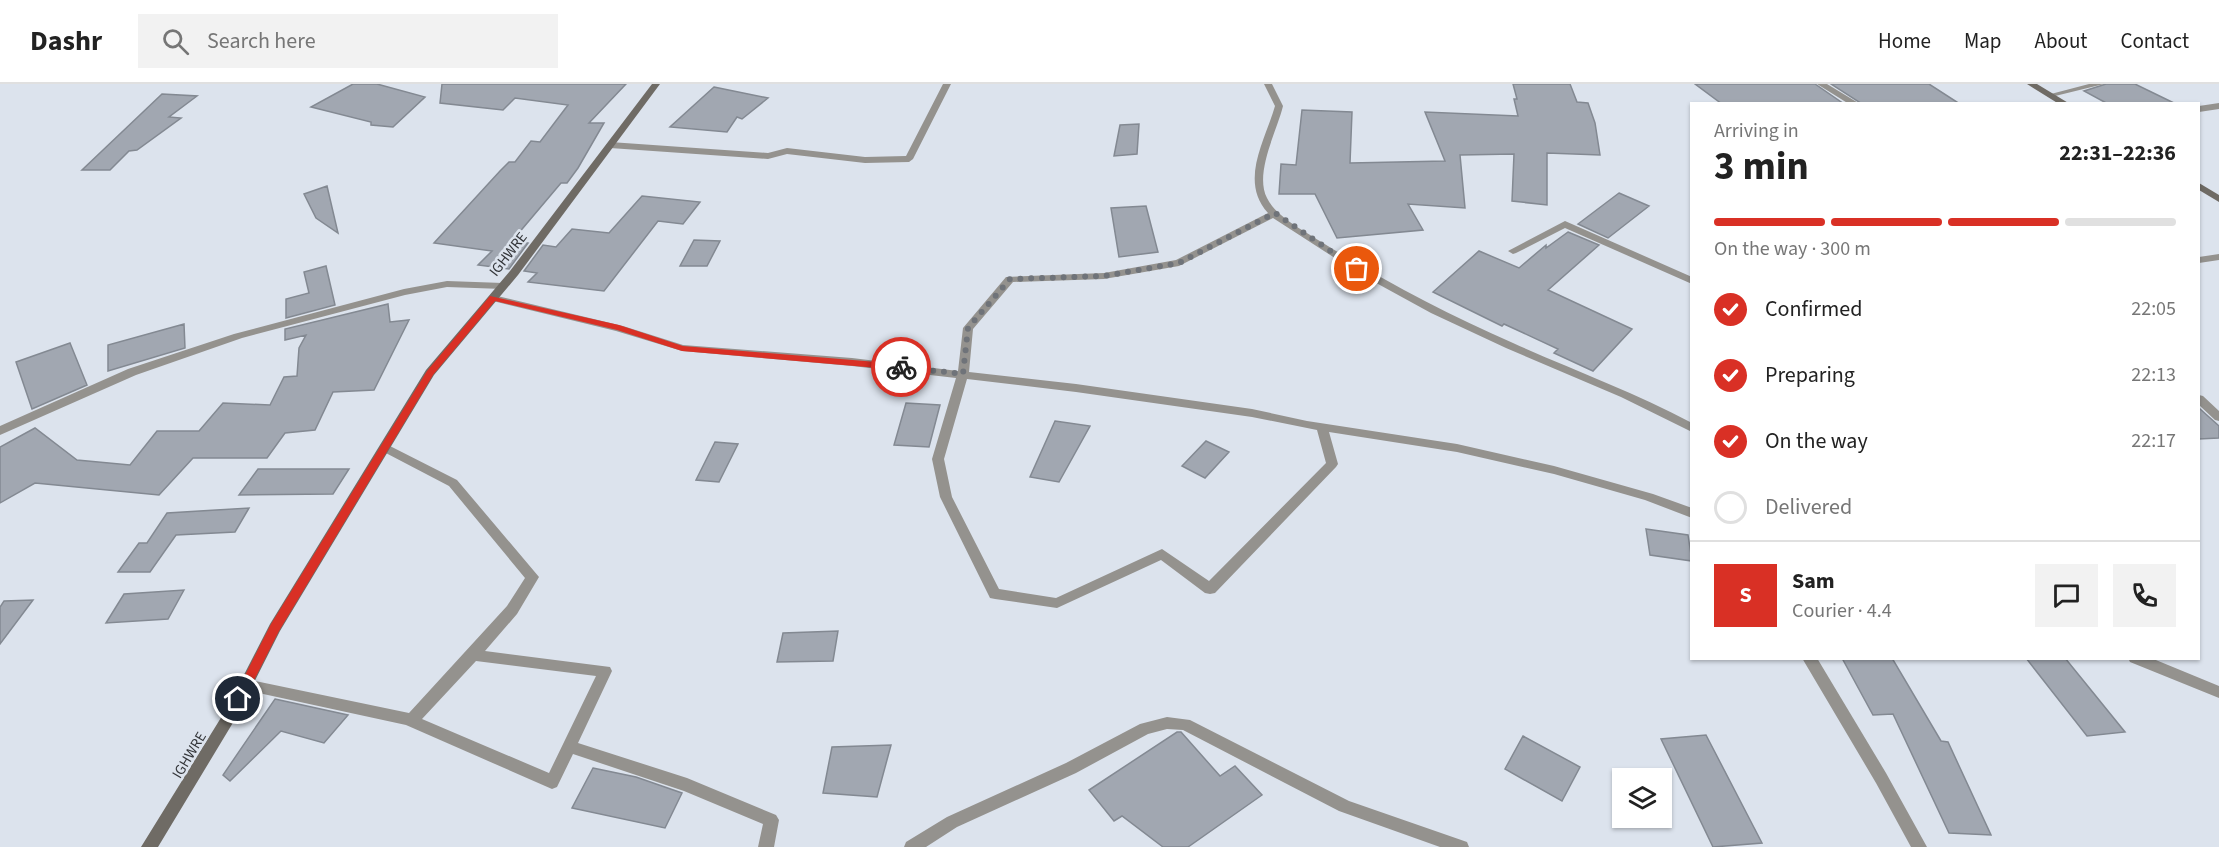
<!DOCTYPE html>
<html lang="en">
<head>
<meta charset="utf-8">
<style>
  body { margin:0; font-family:"Source Sans 3",sans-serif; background:#f2f2f2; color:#222; height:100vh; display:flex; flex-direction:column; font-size:22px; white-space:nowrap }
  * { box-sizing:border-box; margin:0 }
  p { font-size:20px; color:#767676 }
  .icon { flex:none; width:33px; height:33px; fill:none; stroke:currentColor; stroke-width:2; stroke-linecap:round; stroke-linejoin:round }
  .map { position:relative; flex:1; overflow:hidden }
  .details { position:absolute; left:1690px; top:18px; width:510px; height:558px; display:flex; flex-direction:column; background:#fff; border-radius:0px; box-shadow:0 2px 4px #0004 }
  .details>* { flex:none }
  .controls { position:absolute; left:1612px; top:684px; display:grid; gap:12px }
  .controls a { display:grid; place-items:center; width:60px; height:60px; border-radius:0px; background:#fff; box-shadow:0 2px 4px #0004; font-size:30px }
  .pin { position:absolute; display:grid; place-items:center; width:51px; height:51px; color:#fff; margin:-26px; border:3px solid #fff; border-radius:50%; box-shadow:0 2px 6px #0007 }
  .courier { position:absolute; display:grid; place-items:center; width:60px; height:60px; margin:-30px; border:4px solid #d93025; border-radius:50%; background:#fff; color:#222; box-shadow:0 2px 8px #0007 }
  .head em { font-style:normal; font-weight:700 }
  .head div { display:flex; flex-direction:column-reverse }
  .head { display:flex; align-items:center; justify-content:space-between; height:102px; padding:0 24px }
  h1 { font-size:39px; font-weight:700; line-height:45px }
  .bar { display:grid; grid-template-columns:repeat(4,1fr); gap:9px 6px; align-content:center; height:72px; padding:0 24px }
  .bar i { height:8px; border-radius:4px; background:#e0e0e0 }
  .bar .selected { background:#d93025 }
  .bar p { grid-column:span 4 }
  .line { display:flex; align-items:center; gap:15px; padding:0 24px; border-top:2px solid #e0e0e0 }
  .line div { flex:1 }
  .round { display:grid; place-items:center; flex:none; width:63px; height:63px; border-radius:0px; background:#f2f2f2 }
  ol { padding:0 24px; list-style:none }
  li { display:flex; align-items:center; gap:18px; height:66px }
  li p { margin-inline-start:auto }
  li .icon { padding:6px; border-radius:50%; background:#d93025; color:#fff; stroke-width:4 }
  li:last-child { color:#767676 }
  li i { width:33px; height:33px; border:3px solid #e0e0e0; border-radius:50% }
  header { display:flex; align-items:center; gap:36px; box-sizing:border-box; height:84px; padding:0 30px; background:#fff; border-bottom:2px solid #e0e0e0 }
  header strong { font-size:28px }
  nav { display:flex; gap:33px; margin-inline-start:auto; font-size:21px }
  .search { width:420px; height:54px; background:#f2f2f2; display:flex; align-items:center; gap:15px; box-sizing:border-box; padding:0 21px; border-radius:0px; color:#767676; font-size:22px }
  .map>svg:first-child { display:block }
  .building { fill:#a1a7b1; stroke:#838992; stroke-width:1.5 }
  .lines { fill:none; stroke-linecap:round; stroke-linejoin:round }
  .street { fill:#94928e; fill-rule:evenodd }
  .secondary { fill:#6f6b65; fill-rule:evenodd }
  .route { fill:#d93025 }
  .done { stroke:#6f7379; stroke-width:6; stroke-dasharray:0 10.8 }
  .labels { text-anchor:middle; stroke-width:5; stroke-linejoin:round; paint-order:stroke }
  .street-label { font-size:15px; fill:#35373b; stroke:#dce3ed }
</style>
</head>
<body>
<header>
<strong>Dashr</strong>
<div class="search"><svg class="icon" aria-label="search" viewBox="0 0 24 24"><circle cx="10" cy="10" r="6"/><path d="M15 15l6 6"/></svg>Search here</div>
<nav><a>Home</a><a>Map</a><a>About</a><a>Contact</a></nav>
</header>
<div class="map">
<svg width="2219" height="763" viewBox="0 0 2219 763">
  <rect width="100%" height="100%" fill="#dce3ed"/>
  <path class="building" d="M353 0H377L425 13 393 43 371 41V38L311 23Z
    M442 0H626L589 39H604L578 84 567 99H561L512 157 528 159 509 185 478 181 492 167 434 159 500 87 509 78H515L531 57 540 58 568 21 515 14 503 26 440 19Z
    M1513 0H1570L1577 18 1588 19 1595 39 1600 71 1547 69V121L1512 117 1514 70 1460 71 1465 124 1408 120 1423 146 1337 154 1315 110H1279L1281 80 1296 81 1302 26 1352 28 1350 79 1445 77 1425 28 1518 32 1514 15H1517Z
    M1695 0H1815L1844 20H1722Z
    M1831 0H1929L1960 20H1862Z
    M2106 0H2135L2176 20H2108L2084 7Z
    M714 3 768 14 742 35 737 33 727 48 670 43Z
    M162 10 197 12 169 33 181 34 137 66 129 67 110 86H82Z
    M1139 40 1137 70 1114 72 1120 41Z
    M327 102 338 149 316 134 304 110Z
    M1619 109 1649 122 1608 154 1578 140Z
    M642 112 700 118 683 140 658 137 604 207 528 198 537 189 524 187 543 161 556 163 572 145 609 149Z
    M1146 122 1158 168 1119 173 1111 124Z
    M1568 148 1599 161 1548 206 1632 245 1593 287 1554 269 1558 265 1504 240 1502 242 1433 208 1479 167 1519 184 1546 161V164Z
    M694 156 720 157 707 182H680Z
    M326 182 335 221 286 234V215L309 209 304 188Z
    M388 220 390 238 409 236 374 306 333 308 315 346 285 349 267 374H193L159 411 35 399 0 419V363L35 344 77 376 130 381 157 347H199L223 319 270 321 284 293 297 292 299 264 306 251 285 256V245Z
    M184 240 185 264 108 287V261Z
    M70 259 87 301 32 325 16 278Z
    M906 319 940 321 929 363 894 361Z
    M2199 324 2219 342V354L2199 355Z
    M1055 337 1090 342 1059 398 1030 393Z
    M1206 357 1229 368 1205 394 1182 382Z
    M715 358 738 360 719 398 696 396Z
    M258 385H349L333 410 239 411Z
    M249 424 235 448 176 451 150 488H118L139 459H147L167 429Z
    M1646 445 1688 451 1692 477 1650 471Z
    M184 506 168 535 106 539 124 510Z
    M33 516 0 560V523L4 517Z
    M838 547 833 577 777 578 783 549Z
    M1842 574H1892L1941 657 1948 658 1991 751 1949 749 1893 630 1873 631Z
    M2026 574H2065L2125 648 2087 652Z
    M275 615 348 631 324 659 281 647 230 697 223 691Z
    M1177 648H1181L1220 692 1235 682 1262 711 1188 763H1163L1122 732 1114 737 1089 706Z
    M1706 651 1762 759 1713 763 1661 655Z
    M1523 652 1580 683 1562 717 1505 685Z
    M891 661 877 713 823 709 832 663Z
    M593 684 636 693 682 709 665 744 572 724Z"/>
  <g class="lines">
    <path class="street" d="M943 0H951L913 75 909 78 865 79 787 70 768 75 610 64 606 61 610 58 768 69 787 64 865 73 906 72Z
      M1264 0H1272L1283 22C1277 47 1254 89 1267 114 1276 133 1305 147 1323 159 1384 197 1447 230 1513 259 1573 286 1634 308 1692 339V348L1621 313 1506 264 1431 229 1358 189 1273 134 1179 182 1104 195 1013 198 973 245 969 288 1076 300 1252 325 1307 337 1457 360 1554 382 1653 410 1692 424V434L1645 416 1554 390 1457 368 1329 348 1338 380 1336 383 1215 509 1210 510 1205 509 1161 476 1057 524 995 515 990 514 940 413 932 375 956 294 852 282 682 267 616 247 489 216 488 214 493 211 623 242 683 261 852 274 958 287 963 244 1006 193 1104 189 1176 176 1268 129C1239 97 1265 57 1275 22ZM967 295 1076 308 1252 333 1317 346 1326 379 1209 497 1162 465 1056 514 999 505 952 413 944 375Z
      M1817 0H1827L1860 20H1849Z
      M2089 0H2104L2051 13 2047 11Z
      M2219 19V25L2199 28V22Z
      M1565 137 1692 193V200L1565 144 1516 169 1513 170 1508 167Z
      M2219 170V176L2199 179V173Z
      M447 197 503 199 508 202 503 205 447 203 405 211 242 254 136 291 0 351V342L128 285 234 250 404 205Z
      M2199 311 2203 312 2219 327V337L2215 336 2199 321Z
      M386 360 457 396 539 493 517 530 485 567 610 583 612 587 578 659 687 694 776 731 779 736 774 763H758L763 740 684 707 573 670 557 703 552 705 406 641 240 605 238 601 240 597 245 595 409 629 507 522 525 494 449 402 382 367 380 364 382 361ZM476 577 596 592 549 689 422 635Z
      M1802 574H1817L1886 689 1927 763H1911L1876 699Z
      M2128 574H2151L2219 602V614L2130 578Z
      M1167 633 1190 636 1349 717 1467 758 1469 763H1440L1339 727 1183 646 1167 645 1148 650 1076 689 957 743 926 763H904L906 758 947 733 1066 679 1140 640Z"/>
    <path class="secondary" d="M652 0H660L518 191 434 291 280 547 237 632 158 763H141L227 624 270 540 426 286 510 187Z
      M2027 0H2037L2070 20H2059Z
      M2199 99 2219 111V118L2199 106Z"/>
  </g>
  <path class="route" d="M490 212 619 241 683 262 901 280 906 283 901 286 682 267 617 246 495 217 433 291 279 547 243 618H234L233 615 271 540 427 287Z"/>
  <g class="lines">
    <path class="done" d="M901 283 963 290 968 244 1010 195 1104 192 1179 179 1275 129 1357 185"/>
  </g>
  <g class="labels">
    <g class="street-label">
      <text transform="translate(508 170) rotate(-52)" y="5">IGHWRE</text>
      <text transform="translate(189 671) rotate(-59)" y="5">IGHWRE</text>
    </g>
  </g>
</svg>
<div class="controls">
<a><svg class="icon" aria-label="layers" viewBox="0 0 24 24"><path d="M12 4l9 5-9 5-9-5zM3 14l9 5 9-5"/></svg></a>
</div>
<div class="pin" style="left:1357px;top:185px;background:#ea580c"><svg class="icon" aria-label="bag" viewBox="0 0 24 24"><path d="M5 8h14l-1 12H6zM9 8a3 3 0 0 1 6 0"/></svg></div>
<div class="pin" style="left:238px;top:615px;background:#1f2937"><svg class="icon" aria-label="home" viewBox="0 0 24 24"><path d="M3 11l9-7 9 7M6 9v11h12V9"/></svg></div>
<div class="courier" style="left:901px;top:283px"><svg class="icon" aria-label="bike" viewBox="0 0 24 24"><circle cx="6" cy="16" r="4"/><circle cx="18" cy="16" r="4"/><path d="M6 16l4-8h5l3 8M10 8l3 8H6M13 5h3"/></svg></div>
<section class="details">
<div class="head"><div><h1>3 min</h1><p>Arriving in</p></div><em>22:31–22:36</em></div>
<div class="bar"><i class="selected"></i><i class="selected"></i><i class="selected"></i><i></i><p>On the way · 300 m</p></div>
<ol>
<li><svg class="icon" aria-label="check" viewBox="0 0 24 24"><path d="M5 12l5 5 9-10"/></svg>Confirmed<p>22:05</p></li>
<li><svg class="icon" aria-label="check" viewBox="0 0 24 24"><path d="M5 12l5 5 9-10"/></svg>Preparing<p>22:13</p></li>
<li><svg class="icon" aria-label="check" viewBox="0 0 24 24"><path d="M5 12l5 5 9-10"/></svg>On the way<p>22:17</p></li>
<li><i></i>Delivered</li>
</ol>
<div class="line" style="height:108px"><b class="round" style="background:#d93025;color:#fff">S</b><div><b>Sam</b><p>Courier · 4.4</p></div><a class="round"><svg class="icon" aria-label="chat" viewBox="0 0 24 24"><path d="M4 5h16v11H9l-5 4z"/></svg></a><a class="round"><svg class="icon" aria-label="phone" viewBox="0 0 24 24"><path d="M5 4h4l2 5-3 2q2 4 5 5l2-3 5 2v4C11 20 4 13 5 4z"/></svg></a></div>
</section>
</div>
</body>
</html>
